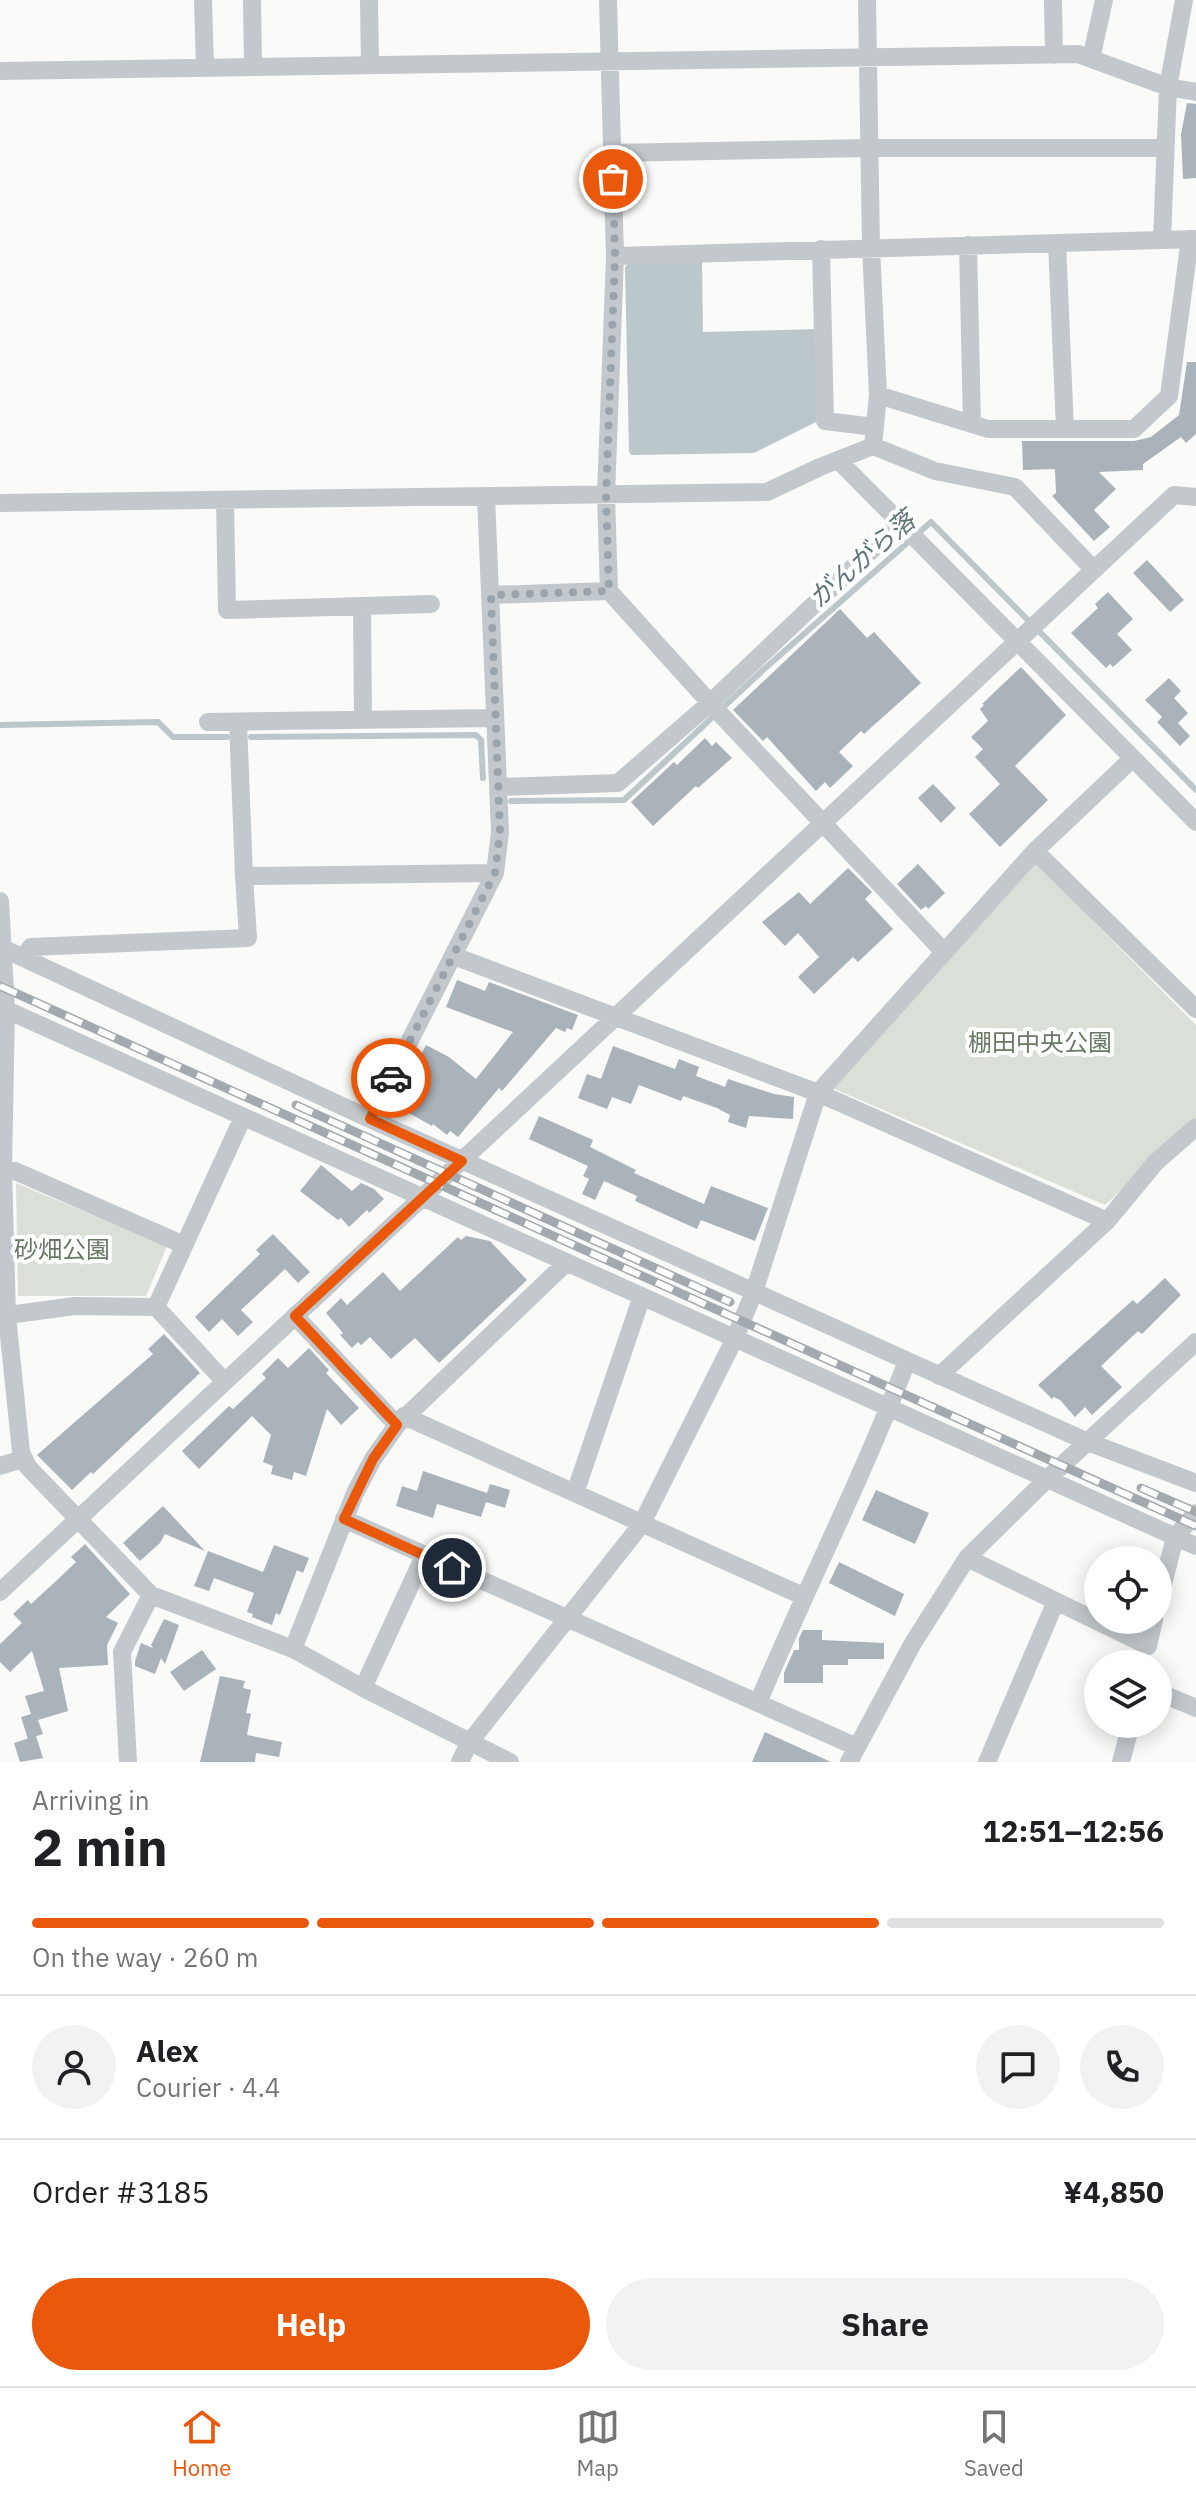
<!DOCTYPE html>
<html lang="en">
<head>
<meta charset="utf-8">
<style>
  body { margin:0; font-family:"IBM Plex Sans","Noto Sans JP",sans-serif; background:#f2f2f2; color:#202124; height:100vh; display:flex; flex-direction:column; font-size:30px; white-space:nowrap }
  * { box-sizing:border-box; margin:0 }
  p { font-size:26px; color:#757577 }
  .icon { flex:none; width:44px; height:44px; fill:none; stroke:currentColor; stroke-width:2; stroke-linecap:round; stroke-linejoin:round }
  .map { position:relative; height:1762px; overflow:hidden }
  .drawer { display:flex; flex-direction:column; background:#fff; flex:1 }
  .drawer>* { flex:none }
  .tools { position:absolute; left:1084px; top:1546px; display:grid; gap:16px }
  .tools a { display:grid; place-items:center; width:88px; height:88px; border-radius:50%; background:#fff; box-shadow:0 4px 20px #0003; font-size:40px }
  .pin { position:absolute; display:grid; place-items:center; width:68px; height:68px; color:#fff; margin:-34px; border:4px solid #fff; border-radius:50%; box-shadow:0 2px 8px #0007 }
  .courier { position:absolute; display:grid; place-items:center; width:80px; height:80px; margin:-40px; border:6px solid #ea580c; border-radius:50%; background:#fff; color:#222; box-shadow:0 2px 10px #0007 }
  .summary em { font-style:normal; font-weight:800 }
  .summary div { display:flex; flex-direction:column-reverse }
  .summary { display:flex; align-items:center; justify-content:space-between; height:136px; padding:0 32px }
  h1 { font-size:52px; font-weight:800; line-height:60px }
  .bar { display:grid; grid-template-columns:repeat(4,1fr); gap:12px 8px; align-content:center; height:96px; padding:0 32px }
  .bar i { height:10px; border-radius:6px; background:#e0e0e0 }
  .bar .selected { background:#ea580c }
  .bar p { grid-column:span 4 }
  .line { display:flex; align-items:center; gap:20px; padding:0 32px; border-top:2px solid #e0e0e0 }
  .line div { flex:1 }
  .round { display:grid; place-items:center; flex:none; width:84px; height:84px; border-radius:42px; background:#f2f2f2 }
  .button { display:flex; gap:16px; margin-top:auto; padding:16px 32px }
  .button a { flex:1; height:92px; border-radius:48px; background:#ea580c; color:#fff; font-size:32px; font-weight:800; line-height:92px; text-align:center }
  .button a+a { background:#f2f2f2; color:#202124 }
  .tab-bar { display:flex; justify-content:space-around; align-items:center; height:112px; border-top:2px solid #e0e0e0; background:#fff; font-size:22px; color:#757577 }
  .tab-bar a { display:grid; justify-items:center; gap:4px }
  .tab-bar .selected { color:#ea580c }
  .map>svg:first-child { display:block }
  .green { fill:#dadfd7 }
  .water { fill:#bbc7cb }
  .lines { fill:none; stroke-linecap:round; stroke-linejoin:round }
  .stream { stroke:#bbc7cb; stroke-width:6 }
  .building { fill:#aab3b9 }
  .minor { stroke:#c3c8cc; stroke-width:18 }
  .rail-casing { stroke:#a2aab0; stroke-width:9 }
  .rail { stroke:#fff; stroke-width:6; stroke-dasharray:18; stroke-linecap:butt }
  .done { stroke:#99a4ac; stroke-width:8; stroke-dasharray:0 14.4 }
  .route { stroke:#ea580c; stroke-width:10 }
  .labels { text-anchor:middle; stroke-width:8; stroke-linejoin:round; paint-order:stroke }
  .park-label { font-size:24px; fill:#687a64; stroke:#fff }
  .water-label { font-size:26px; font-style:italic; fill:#60757c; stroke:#fff }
</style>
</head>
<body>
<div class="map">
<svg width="1196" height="1762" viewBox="0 0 1196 1762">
  <rect width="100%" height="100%" fill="#fafaf8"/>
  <path class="green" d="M1036 863 1196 1025V1121L1105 1205 832 1088Z
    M16 1183 167 1246 146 1296H18Z"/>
  <path class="water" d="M702 259 703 332 821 329 822 419 754 453 631 455 629 451 625 267 631 260Z"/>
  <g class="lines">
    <path class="stream" d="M0 725 158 722 173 737H227
      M251 737 476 735 481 740 483 778
      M511 801 624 800 763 670 931 522 1196 790"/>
  </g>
  <path class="building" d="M1187 103 1196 104V178L1183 179 1181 134Z
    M1187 362H1196V434L1186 443 1181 437 1143 464V470L1099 472 1116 489 1094 510 1110 527 1094 541 1052 496 1056 493 1055 469 1023 470 1022 441H1134L1151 437 1179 415Z
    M1147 560 1184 600 1170 612 1133 573Z
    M1108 592 1133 619 1117 634 1132 650 1113 667 1110 664 1106 668 1071 633 1098 608 1095 604Z
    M840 609 867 638 874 632 921 683 864 734 861 731 839 752 853 766 830 788 825 782 816 791 767 737 763 741 733 710Z
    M1021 667 1066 715 1015 766 1048 800 1000 847 969 814 1000 784 975 757 983 749 971 737 988 721 980 709 984 705 982 704Z
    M1169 678 1181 691 1174 698 1188 713 1178 723 1190 736 1180 746 1157 722 1162 717 1145 700Z
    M705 738 712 746 716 742 732 758 698 788 696 786 653 826 631 802 674 762 677 765Z
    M933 784 956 808 941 823 918 798Z
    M918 864 945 893 928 909 926 906 921 910 897 884Z
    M848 868 872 892 865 899 893 929 858 962 853 957 814 994 798 977 819 957 798 933 785 946 762 922 799 892 810 904Z
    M457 980 485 991 489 982 578 1015 572 1030 567 1028 565 1032 556 1028 502 1091 499 1088 458 1137 450 1131 447 1135 433 1124 432 1126 395 1105 426 1045 449 1057 476 1079 513 1032 446 1007Z
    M613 1046 675 1069 679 1059 699 1067 696 1076 725 1087 728 1079 774 1094 794 1097 793 1119 749 1116 746 1128 728 1122 730 1115 717 1108 683 1096 681 1101 639 1085 631 1104 612 1097 607 1109 578 1098 587 1074 601 1079Z
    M539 1116 593 1140 590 1147 636 1170 634 1173 704 1204 711 1186 768 1208 755 1241 701 1220 697 1229 635 1201 637 1196 604 1181 595 1200 582 1194 589 1179 583 1176 588 1166 529 1139Z
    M321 1165 352 1191 361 1183 374 1189 384 1199 369 1213 367 1210 349 1227 341 1218 338 1220 300 1191Z
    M273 1234 310 1272 298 1283 285 1269 241 1310 253 1322 238 1336 222 1319 209 1332 195 1317 260 1254 256 1250Z
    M466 1236 490 1241 527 1280 439 1363 415 1338 391 1359 370 1337 361 1345 358 1342 352 1348 340 1335 343 1333 326 1313 341 1298 347 1305 383 1272 400 1291 458 1237 461 1240Z
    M1165 1278 1181 1295 1142 1334 1138 1331 1101 1366 1122 1387 1092 1415 1085 1407 1075 1417 1060 1400 1054 1397 1052 1399 1038 1385 1133 1300 1137 1304Z
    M164 1334 200 1373 93 1474 91 1472 72 1490 37 1455 153 1354 148 1349Z
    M309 1348 329 1370 326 1373 359 1408 341 1425 327 1409 306 1476 294 1472 292 1480 271 1474 273 1466 263 1462 271 1435 252 1416 199 1469 182 1451 229 1406 233 1409 266 1378 262 1374 278 1358 288 1368Z
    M423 1471 487 1493 490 1484 510 1490 505 1508 486 1502 481 1517 437 1504 433 1518 396 1506 402 1486 417 1491Z
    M876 1490 929 1513 915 1544 862 1520Z
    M163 1506 205 1551 165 1534 160 1543 140 1561 123 1543Z
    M85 1544 130 1594 106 1617 118 1623 107 1645 108 1665 59 1668 68 1711 38 1720 43 1734 28 1739 21 1717 31 1714 25 1696 44 1691 32 1651 10 1672 0 1662V1644L22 1623 13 1614 28 1600 31 1604 56 1581 76 1562 71 1557Z
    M274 1545 309 1558 303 1573 297 1570 280 1615 276 1613 272 1625 252 1617 253 1614 247 1612 254 1593 214 1578 209 1591 194 1586 208 1551 263 1572Z
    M839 1562 904 1594 895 1616 829 1583Z
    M164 1619 179 1625 165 1664 161 1658 155 1674 135 1666V1661L141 1643 153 1648 151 1645Z
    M803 1630H822V1640L884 1643V1659H848V1665H823V1683H784V1673L794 1650H799V1638Z
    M202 1650 216 1669 184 1691 170 1672Z
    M220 1676 245 1681 243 1688 251 1690 246 1713 251 1714 247 1735 282 1742 279 1757 256 1753 255 1762H200Z
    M765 1732 831 1762H752Z
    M36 1736 43 1758 20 1762 14 1743Z"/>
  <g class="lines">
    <path class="minor" d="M203 0 205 68
      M252 0 253 67
      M369 0 370 65
      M608 0 615 256 606 495 609 591 711 704 944 952
      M867 0 871 247 878 395 873 446
      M1053 0 1054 55
      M1091 59 1104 0
      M0 71 1078 54 1168 87 1196 92
      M612 153 870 148H1164
      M1162 240 1168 87 1184 0
      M968 245 972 424
      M821 249 825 421 875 427
      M615 256 1196 239
      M878 395 988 429H1065L1057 243
      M1065 429H1134L1169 396 1190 239
      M839 461 1196 822
      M225 500 227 610 431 604
      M0 503 767 492 820 467 873 446 935 471 1015 487 1094 570
      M491 595 609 591
      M362 606 363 720
      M208 722 495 718
      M238 722 244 876
      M498 787 618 783 710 703 900 523
      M1035 851 1196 1009
      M0 901 6 1010 3 1169 7 1316 21 1452 28 1467 151 1595 293 1649 363 1688 510 1762
      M0 947 370 1119 1088 1442 1196 1483
      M454 956 818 1093 1107 1221
      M23 958 31 947 248 938 244 876 495 873
      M0 1007 1196 1546
      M370 1119 495 873 500 832 486 497
      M0 1169 15 1171 184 1245
      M156 1307 243 1117
      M0 1316 75 1306 156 1307 225 1382
      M295 1316 397 1425
      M939 1376 1107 1221 1156 1162 1196 1127
      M404 1416 803 1596
      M0 1466 23 1459
      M575 1493 642 1296
      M344 1519 857 1747
      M967 1558 1148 1646 1154 1620
      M0 1592 1174 495 1196 497
      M1158 1604 1175 1537 1196 1513
      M293 1649 355 1493 373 1459 397 1425 567 1262
      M363 1688 424 1556
      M1158 1692 1196 1708
      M758 1703C806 1588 863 1477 907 1361
      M128 1762 122 1652 151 1595
      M460 1762 469 1743 641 1525 735 1338 754 1292 818 1093 1035 851 1132 759
      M849 1762 913 1643 967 1558 1047 1479 1196 1342
      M987 1762 1056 1601
      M1121 1762 1131 1724"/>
    <g class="rail-casing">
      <path id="rail" d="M0 986 1196 1526
        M296 1105 730 1302
        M1141 1488 1196 1512"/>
    </g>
    <use href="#rail" class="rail"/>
  </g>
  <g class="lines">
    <path class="done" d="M391 1078 495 873 500 832 491 595 609 591 606 495 615 256 613 179"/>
    <path class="route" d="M391 1078 370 1119 462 1161 295 1316 397 1425 373 1459 344 1519 452 1568"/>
  </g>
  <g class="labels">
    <g class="park-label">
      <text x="1040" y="1051">棚田中央公園</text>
      <text x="62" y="1258">砂畑公園</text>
    </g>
    <g class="water-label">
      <text transform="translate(862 559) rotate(-41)" y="9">がんがら落</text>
    </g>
  </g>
</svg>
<div class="tools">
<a><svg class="icon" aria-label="locate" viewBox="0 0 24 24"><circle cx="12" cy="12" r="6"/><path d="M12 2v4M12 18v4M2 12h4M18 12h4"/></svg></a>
<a><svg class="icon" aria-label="layers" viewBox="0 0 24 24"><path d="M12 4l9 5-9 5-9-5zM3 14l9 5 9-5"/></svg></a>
</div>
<div class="pin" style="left:613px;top:179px;background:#ea580c"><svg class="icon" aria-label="bag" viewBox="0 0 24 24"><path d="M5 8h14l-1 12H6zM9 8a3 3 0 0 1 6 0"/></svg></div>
<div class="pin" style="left:452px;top:1568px;background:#1f2937"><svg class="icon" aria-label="home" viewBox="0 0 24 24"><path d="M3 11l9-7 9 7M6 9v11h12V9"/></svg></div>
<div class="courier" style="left:391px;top:1078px"><svg class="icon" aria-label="car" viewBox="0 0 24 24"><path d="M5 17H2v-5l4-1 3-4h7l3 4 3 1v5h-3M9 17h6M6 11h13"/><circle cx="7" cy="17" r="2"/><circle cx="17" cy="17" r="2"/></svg></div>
</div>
<section class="drawer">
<div class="summary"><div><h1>2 min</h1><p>Arriving in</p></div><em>12:51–12:56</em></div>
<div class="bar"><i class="selected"></i><i class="selected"></i><i class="selected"></i><i></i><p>On the way · 260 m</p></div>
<div class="line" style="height:144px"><a class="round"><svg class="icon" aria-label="person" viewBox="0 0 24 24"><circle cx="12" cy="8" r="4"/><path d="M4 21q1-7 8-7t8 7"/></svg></a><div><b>Alex</b><p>Courier · 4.4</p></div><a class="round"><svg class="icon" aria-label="chat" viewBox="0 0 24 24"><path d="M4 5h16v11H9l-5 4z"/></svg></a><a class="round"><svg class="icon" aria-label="phone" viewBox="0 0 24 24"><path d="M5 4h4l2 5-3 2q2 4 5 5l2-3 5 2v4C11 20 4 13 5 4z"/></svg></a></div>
<div class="line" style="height:104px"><div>Order #3185</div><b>¥4,850</b></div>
<div class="button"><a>Help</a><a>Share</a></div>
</section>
<nav class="tab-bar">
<a class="selected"><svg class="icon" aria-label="home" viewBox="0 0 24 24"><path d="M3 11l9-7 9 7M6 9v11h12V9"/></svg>Home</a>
<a><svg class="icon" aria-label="map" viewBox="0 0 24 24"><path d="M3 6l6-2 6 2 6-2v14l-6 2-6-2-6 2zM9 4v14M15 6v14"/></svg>Map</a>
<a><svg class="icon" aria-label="saved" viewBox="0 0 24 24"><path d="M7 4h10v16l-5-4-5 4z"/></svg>Saved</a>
</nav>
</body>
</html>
